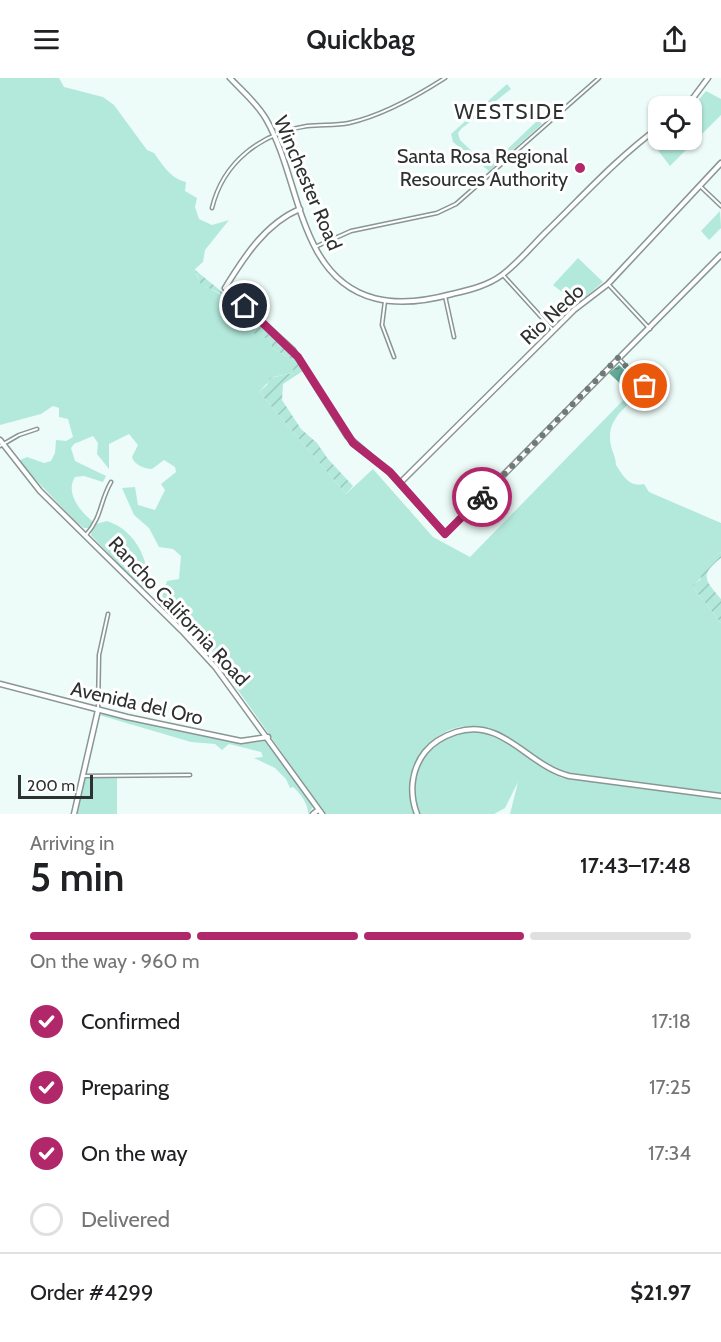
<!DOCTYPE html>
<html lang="en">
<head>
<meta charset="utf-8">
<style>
  body { margin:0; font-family:Cabin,sans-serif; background:#f6f6f6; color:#202124; height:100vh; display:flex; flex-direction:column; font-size:22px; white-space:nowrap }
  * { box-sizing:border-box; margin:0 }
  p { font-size:20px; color:#757577 }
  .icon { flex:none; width:33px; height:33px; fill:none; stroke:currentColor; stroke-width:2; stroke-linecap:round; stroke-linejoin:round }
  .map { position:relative; height:736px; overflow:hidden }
  .side { display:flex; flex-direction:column; background:#fff; flex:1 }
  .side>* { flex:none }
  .tools { position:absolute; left:648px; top:18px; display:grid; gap:12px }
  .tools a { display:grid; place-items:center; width:54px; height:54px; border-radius:12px; background:#fff; box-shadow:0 2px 4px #0004; font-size:30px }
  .scale { position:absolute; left:18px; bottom:15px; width:75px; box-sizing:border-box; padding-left:6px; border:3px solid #2d3230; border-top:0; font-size:16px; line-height:21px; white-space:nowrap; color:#2d3230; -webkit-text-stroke:4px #fff; paint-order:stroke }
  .pin { position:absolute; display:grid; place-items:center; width:51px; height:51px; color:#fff; margin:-26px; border:3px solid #fff; border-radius:50%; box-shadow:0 2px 6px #0007 }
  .courier { position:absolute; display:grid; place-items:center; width:60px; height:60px; margin:-30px; border:4px solid #b1286a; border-radius:50%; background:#fff; color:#222; box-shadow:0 2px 8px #0007 }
  .headline em { font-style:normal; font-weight:600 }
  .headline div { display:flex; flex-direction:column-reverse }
  .headline { display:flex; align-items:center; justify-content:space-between; height:102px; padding:0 30px }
  h1 { font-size:39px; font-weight:600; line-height:45px }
  .bar { display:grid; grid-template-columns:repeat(4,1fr); gap:9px 6px; align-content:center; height:72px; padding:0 30px }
  .bar i { height:8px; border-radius:4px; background:#e0e0e0 }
  .bar .current { background:#b1286a }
  .bar p { grid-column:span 4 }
  .line { display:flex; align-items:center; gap:15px; padding:0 30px; border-top:2px solid #e0e0e0 }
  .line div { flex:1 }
  ol { padding:0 30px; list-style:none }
  li { display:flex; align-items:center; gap:18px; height:66px }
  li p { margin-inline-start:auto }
  li .icon { padding:6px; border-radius:50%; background:#b1286a; color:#fff; stroke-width:4 }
  li:last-child { color:#757577 }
  li i { width:33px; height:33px; border:3px solid #e0e0e0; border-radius:50% }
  header { display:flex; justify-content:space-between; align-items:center; height:78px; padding:0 30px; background:#fff; font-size:27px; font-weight:600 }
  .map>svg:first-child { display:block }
  .grass { fill:#b3e9db }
  .garden { fill:url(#garden-furrows) }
  .water { fill:url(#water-ripples) }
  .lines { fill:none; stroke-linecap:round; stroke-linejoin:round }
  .street-casing { stroke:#899693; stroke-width:5 }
  .secondary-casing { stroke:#899693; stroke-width:7 }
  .street { stroke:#fff; stroke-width:2 }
  .secondary { stroke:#fff; stroke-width:4 }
  .done { stroke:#707976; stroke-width:6; stroke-dasharray:0 10.8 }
  .route { stroke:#b1286a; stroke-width:8 }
  .poi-dot { fill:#b1286a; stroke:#fff; stroke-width:2 }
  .labels { text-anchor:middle; stroke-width:6; stroke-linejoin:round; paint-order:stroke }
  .poi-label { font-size:20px; fill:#2d3230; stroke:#fff; text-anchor:end }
  .street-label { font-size:20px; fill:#2d3230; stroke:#fff }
  .neighbourhood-label { font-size:21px; letter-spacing:1.5px; fill:#2d3230; stroke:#fff }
</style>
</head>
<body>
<header><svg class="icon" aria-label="menu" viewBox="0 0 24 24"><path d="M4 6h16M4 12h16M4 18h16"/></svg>Quickbag<svg class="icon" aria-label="share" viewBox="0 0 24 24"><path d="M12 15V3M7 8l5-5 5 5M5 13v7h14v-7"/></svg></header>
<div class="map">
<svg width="721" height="736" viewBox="0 0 721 736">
  <defs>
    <pattern id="garden-furrows" width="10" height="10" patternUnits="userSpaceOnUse" patternTransform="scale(1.5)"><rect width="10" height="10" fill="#b3e9db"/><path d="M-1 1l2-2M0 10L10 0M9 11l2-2" fill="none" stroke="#9ac8bc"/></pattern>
    <pattern id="water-ripples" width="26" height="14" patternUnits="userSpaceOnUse" patternTransform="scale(1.5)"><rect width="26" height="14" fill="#65a999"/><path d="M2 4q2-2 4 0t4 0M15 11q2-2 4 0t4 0" fill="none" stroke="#548a7d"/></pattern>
  </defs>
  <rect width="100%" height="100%" fill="#edfcf8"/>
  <path class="grass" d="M0 0H59L64 9 103 19 114 27 147 72 154 75C162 86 171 101 186 104L185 113 197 120 195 129 199 141 212 147 229 142 205 172 203 184 195 191C200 212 207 207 221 217 226 220 230 226 236 230 238 251 253 254 270 262L272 270 293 282V295L273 299 259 314 346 416 373 391 433 459 470 479 639 306 645 311C631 325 609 338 610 360 610 371 616 378 616 387 623 398 630 410 644 406L649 414 721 445V474L705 485 701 500 692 508 721 545V715L571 697C523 680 472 611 422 675 409 692 408 716 415 736H325L219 585 152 520 162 519 167 503 179 501 181 478 173 471 159 469 149 450 134 437 122 410 135 409 138 427 155 432 165 412 161 406 176 394 175 389 164 382 152 391C145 391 134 387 132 379L138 367 129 356 109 366V391L97 376 98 365 93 358 74 366 71 370 75 383 106 398 103 404 84 398 75 399C64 416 83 437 96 446L107 443C136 452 153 486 146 516L91 457 92 450H84L75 443 18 383 27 379 44 385 51 383 55 375 56 362 66 363 73 359 68 341 59 339V330L53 328 41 336 0 347Z
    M507 6 511 11 461 51 458 55 460 62 479 80 496 82 538 42 542 46 489 93 453 64 451 56Z
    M706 13 721 21V37L670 88 650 62 658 56V62H692V30Z
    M720 133 721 150 709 162 701 153Z
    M578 180 603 204 577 226 553 207Z
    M105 635 242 665 268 663 313 729 308 736C309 727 300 715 293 709L290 710 286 701 275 690 254 680 263 679 261 674 229 666 222 672 215 666 191 664 99 637Z
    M467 653C507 653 528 686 562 700L721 720V736H510L518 704 505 730 494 736H419C404 698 428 661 467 653Z
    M84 699 117 700V736H76Z"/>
  <path class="garden" d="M195 192 248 235 297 283 303 293 283 306 282 322 301 351 317 365 328 381 353 408 346 416 259 314 267 307 270 300 293 295V282L272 270 270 262C252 254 239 253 236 229L223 226 220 215 201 207Z
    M721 474V480C699 497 705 502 721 521V545L692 508 701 501 700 488Z"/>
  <path class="water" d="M619 287 639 306 630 315 609 295Z"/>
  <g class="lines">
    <g class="street-casing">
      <path id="street" d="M700 108 721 128
        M212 130C223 84 261 55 307 48 321 46 335 48 349 45 381 38 417 18 445 0
        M315 169 351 153 437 135 456 126 599 0
        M503 197 553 252
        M608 206 650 251
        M445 218 454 259
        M385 223 382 247 394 279
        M618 280 645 308
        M0 368 19 357 37 351
        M86 457C103 437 99 425 111 404
        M98 632 99 577 108 536
        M82 698 190 697"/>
    </g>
    <g class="secondary-casing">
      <path id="secondary" d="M230 0C242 13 257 25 266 41 289 81 294 131 317 173 347 227 397 231 452 216 469 212 487 208 502 197 518 185 531 169 545 155 582 119 617 80 658 50
        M687 28 708 0
        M300 131C266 145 244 179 225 210L293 272 347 358 389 394 445 456 721 177
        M0 362 40 413 182 553 216 590 322 736
        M400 405 574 232 608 206 721 85
        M0 606 127 639 241 663 268 659
        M74 736 98 632
        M313 736 318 732
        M417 736C409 715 411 692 425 674 433 664 444 658 456 654 503 639 528 688 569 698L721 718"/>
    </g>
    <use href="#street" class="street"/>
    <use href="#secondary" class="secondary"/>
  </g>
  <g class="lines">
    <path class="done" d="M482 419 618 280 645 308"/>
    <path class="route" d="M245 228 298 279 353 365 390 394 445 456 482 419"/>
  </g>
  <circle class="poi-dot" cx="580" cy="90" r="6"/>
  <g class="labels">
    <g class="poi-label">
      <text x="568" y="85">Santa Rosa Regional<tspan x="568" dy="23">Resources Authority</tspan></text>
    </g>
    <g class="street-label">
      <text transform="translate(308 105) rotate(67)" y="7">Winchester Road</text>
      <text transform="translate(552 236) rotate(-43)" y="7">Rio Nedo</text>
      <text transform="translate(179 533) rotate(47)" y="7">Rancho California Road</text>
      <text transform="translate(137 625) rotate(13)" y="7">Avenida del Oro</text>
    </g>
    <g class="neighbourhood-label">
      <text x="510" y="41">WESTSIDE</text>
    </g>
  </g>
</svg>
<div class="tools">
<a><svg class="icon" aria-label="locate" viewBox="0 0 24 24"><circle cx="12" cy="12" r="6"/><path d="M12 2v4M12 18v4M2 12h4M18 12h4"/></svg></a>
</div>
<div class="scale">200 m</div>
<div class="pin" style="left:645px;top:308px;background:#ea580c"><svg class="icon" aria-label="bag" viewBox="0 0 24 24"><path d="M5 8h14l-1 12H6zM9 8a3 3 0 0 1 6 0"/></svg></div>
<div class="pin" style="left:245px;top:228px;background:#1f2937"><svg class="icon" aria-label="home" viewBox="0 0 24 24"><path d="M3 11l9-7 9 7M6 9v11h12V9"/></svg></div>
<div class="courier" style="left:482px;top:419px"><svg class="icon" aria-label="bike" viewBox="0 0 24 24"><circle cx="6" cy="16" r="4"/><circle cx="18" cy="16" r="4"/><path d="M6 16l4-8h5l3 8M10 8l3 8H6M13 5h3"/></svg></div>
</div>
<section class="side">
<div class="headline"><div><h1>5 min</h1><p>Arriving in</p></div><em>17:43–17:48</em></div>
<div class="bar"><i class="current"></i><i class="current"></i><i class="current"></i><i></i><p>On the way · 960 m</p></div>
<ol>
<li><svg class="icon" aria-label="check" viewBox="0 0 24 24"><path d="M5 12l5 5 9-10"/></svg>Confirmed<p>17:18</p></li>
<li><svg class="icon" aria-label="check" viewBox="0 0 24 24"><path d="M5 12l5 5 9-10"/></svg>Preparing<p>17:25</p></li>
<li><svg class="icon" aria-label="check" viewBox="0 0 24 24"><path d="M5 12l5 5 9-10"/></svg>On the way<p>17:34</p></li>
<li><i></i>Delivered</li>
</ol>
<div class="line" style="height:78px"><div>Order #4299</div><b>$21.97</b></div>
</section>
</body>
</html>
